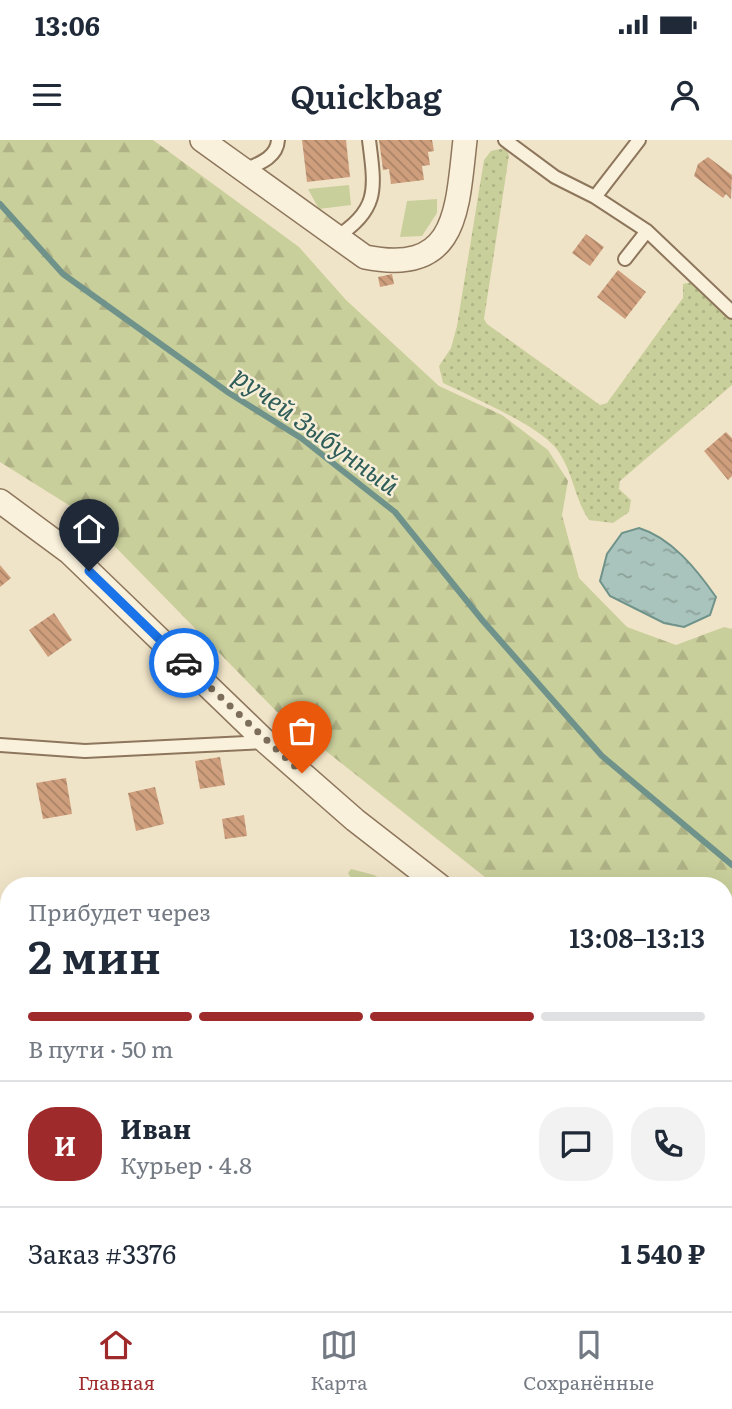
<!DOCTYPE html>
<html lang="ru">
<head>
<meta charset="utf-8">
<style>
  body { margin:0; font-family:Literata,serif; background:#f2f2f3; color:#1f2937; height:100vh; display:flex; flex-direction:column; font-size:26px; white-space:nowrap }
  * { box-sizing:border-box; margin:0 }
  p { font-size:23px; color:#747a83 }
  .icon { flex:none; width:38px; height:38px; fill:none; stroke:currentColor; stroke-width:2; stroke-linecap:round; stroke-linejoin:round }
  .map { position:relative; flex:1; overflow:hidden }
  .panel { position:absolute; left:0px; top:737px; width:733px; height:436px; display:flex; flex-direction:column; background:#fff; border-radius:28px 28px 0 0; box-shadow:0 7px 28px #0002 }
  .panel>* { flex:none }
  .pin { position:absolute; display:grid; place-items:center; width:60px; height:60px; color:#fff; margin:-72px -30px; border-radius:50% 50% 50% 0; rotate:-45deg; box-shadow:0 0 7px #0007 }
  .pin .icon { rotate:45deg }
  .courier { position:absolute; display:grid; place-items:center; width:70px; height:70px; margin:-35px; border:5px solid #1a73e8; border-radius:50%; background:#fff; color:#222; box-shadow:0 2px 9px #0007 }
  .overview em { font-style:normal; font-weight:600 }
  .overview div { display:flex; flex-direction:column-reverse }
  .overview { display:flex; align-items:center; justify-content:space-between; height:119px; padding:0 28px }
  h1 { font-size:46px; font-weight:600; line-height:52px }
  .bar { display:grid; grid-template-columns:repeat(4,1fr); gap:10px 7px; align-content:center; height:84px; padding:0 28px }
  .bar i { height:9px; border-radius:5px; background:#e0e1e3 }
  .bar .current { background:#9e2a2b }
  .bar p { grid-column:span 4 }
  .line { display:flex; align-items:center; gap:18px; padding:0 28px; border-top:2px solid #e0e1e3 }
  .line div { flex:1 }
  .round { display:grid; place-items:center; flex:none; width:74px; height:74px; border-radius:28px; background:#f2f2f3 }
  .status { display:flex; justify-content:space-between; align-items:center; height:49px; padding:0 35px; background:#fff; direction:ltr }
  .status svg { height:19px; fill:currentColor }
  header { display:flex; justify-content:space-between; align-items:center; height:91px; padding:0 28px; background:#fff; font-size:32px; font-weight:600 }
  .tabs { display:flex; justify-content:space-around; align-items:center; height:98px; border-top:2px solid #e0e1e3; background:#fff; font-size:19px; color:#747a83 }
  .tabs a { display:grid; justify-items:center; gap:4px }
  .tabs .current { color:#9e2a2b }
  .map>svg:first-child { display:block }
  .grass { fill:url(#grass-dots) }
  .forest { fill:url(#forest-firs) }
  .park { fill:#c9cf9b }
  .water { fill:url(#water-ripples); stroke:#6f938a; stroke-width:2 }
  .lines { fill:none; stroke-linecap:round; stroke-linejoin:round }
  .stream { stroke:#6f938a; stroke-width:6 }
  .building { fill:url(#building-back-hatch) }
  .service-casing { stroke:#8d765c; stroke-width:16 }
  .minor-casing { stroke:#8d765c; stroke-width:26 }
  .service { stroke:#faf1dc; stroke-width:12 }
  .minor { stroke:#faf1dc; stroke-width:23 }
  .done { stroke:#7c6e5b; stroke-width:7; stroke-dasharray:0 12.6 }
  .route { stroke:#1a73e8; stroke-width:9 }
  .labels { text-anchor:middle; stroke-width:5; stroke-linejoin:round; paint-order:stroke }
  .water-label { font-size:26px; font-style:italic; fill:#2f5d5a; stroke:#f7eed8 }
</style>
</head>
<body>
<div class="status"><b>13:06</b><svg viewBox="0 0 49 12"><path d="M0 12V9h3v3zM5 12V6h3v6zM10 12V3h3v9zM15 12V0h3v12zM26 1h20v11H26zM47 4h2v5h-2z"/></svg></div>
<header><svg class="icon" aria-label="menu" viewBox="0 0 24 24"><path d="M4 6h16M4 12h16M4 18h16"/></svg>Quickbag<svg class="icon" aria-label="person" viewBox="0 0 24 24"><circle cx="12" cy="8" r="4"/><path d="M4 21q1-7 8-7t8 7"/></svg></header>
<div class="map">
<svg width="732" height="1171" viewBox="0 0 732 1171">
  <defs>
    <pattern id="grass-dots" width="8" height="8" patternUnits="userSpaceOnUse" patternTransform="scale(1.75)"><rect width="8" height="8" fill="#c9cf9b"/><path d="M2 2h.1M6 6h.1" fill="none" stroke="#aeb285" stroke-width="1.8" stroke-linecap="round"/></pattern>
    <pattern id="forest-firs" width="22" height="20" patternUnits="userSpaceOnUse" patternTransform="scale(1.75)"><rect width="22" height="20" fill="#c9cf9b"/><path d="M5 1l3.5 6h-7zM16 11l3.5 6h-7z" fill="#aeb285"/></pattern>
    <pattern id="water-ripples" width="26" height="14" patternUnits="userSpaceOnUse" patternTransform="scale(1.75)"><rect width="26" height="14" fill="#a9c4bc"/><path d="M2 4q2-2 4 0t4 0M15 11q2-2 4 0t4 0" fill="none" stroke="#8ba098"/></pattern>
    <pattern id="building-back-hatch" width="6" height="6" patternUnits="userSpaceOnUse" patternTransform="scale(1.75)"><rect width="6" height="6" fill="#cf9f7d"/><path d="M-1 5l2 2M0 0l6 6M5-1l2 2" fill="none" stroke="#a98266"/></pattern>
  </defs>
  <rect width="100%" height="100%" fill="#f0e4c8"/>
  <path class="grass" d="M505 8 509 15 484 179 487 184 600 265 607 263 683 158V144C704 138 719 164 732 178V245L620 341 619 349 631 360 629 372 613 383 589 380C574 358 573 329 555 307 535 284 472 257 443 243L439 226 451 208 457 186 484 20 491 11Z"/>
  <path class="forest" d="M0 0H153L299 107 346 160 439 246 502 275 548 310 568 341 562 375 579 438 627 487 676 505 724 487 732 489V954L724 947V746L495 745 278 573 83 374 0 322Z
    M351 729 374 735 392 745H355L348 733Z
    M724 1004 732 1011V1055L724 1057Z
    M732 1066V1171H648L644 1164H724L725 1068Z
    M9 1070V1164H110L111 1171H3L0 1072Z
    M557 1164H623L627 1171H555Z"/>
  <path class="park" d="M349 45 351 65 319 69 308 49Z
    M437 59V73L422 96 400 97 407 61Z"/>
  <path class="water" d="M639 388C672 398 697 430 716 457L710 475 684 487 664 483 610 456 600 441 607 414 622 393Z"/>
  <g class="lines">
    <path class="stream" d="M0 64 63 134 229 253 301 298 395 372 483 481 602 616 732 725"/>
  </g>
  <path class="building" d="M302 0H346L350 37 307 42Z
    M379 0H432L434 11 428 12 430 25 422 26 424 40 391 44 389 29 383 30Z
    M708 17 732 35 731 59 726 54 723 58 694 36 698 24Z
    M586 94 604 107 590 126 572 113Z
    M618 130 646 152 625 179 597 157Z
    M392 134 394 144 380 147 378 137Z
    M726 292 732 298V336L728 340 704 311Z
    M0 425 11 438 0 447Z
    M54 473 72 500 48 517 29 490Z
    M220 617 225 645 200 649 195 621Z
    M66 638 72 674 43 679 36 643Z
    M155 647 164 684 136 691 128 653Z
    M244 675 247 696 225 699 222 679Z
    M190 1164H212L213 1167 192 1171Z"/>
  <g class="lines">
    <g class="service-casing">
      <path id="service" d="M505 0 555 37 595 57
        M639 0 595 57 647 91 732 172
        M244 30C258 24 277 18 278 0
        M335 98C380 70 375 48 369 0
        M625 119 647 91
        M0 605 85 611 265 602
        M0 908 9 906
        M724 1063 732 1061
        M635 1164 639 1171
        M292 1171 321 1164"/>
    </g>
    <g class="minor-casing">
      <path id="minor" d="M202 0 365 117C458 136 457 70 465 0
        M0 361 69 412 266 602 355 680 440 746
        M724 997 732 1004"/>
    </g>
    <use href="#service" class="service"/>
    <use href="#minor" class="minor"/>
  </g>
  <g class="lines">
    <path class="done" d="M184 523 302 633"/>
    <path class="route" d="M89 431 184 523"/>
  </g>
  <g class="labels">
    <g class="water-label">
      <text transform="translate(316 291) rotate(36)" y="9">ручей Зыбунный</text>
    </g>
  </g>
</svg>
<div class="pin" style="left:302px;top:633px;background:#ea580c"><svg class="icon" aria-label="bag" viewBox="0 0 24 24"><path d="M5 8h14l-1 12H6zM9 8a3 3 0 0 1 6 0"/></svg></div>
<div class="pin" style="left:89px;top:431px;background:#1f2937"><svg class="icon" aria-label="home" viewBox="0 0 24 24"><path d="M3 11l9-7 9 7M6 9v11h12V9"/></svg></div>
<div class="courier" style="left:184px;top:523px"><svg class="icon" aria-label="car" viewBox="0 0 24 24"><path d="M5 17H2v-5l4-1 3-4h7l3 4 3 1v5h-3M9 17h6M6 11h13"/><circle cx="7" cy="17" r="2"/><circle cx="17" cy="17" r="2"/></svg></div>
<section class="panel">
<div class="overview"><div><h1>2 мин</h1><p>Прибудет через</p></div><em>13:08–13:13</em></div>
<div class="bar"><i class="current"></i><i class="current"></i><i class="current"></i><i></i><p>В пути · 50 m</p></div>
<div class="line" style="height:126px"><b class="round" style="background:#9e2a2b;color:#fff">И</b><div><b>Иван</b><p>Курьер · 4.8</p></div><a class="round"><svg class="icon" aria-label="chat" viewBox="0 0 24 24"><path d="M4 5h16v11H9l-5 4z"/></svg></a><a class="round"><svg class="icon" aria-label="phone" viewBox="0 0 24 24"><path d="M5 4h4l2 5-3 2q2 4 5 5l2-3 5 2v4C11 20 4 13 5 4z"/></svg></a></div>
<div class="line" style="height:91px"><div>Заказ #3376</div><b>1 540 ₽</b></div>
</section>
</div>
<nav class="tabs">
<a class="current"><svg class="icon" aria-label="home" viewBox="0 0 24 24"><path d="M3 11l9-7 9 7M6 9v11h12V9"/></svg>Главная</a>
<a><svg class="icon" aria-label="map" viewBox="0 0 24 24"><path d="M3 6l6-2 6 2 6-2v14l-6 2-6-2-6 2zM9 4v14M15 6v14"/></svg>Карта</a>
<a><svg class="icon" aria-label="saved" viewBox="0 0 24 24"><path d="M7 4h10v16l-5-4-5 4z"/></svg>Сохранённые</a>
</nav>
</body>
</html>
